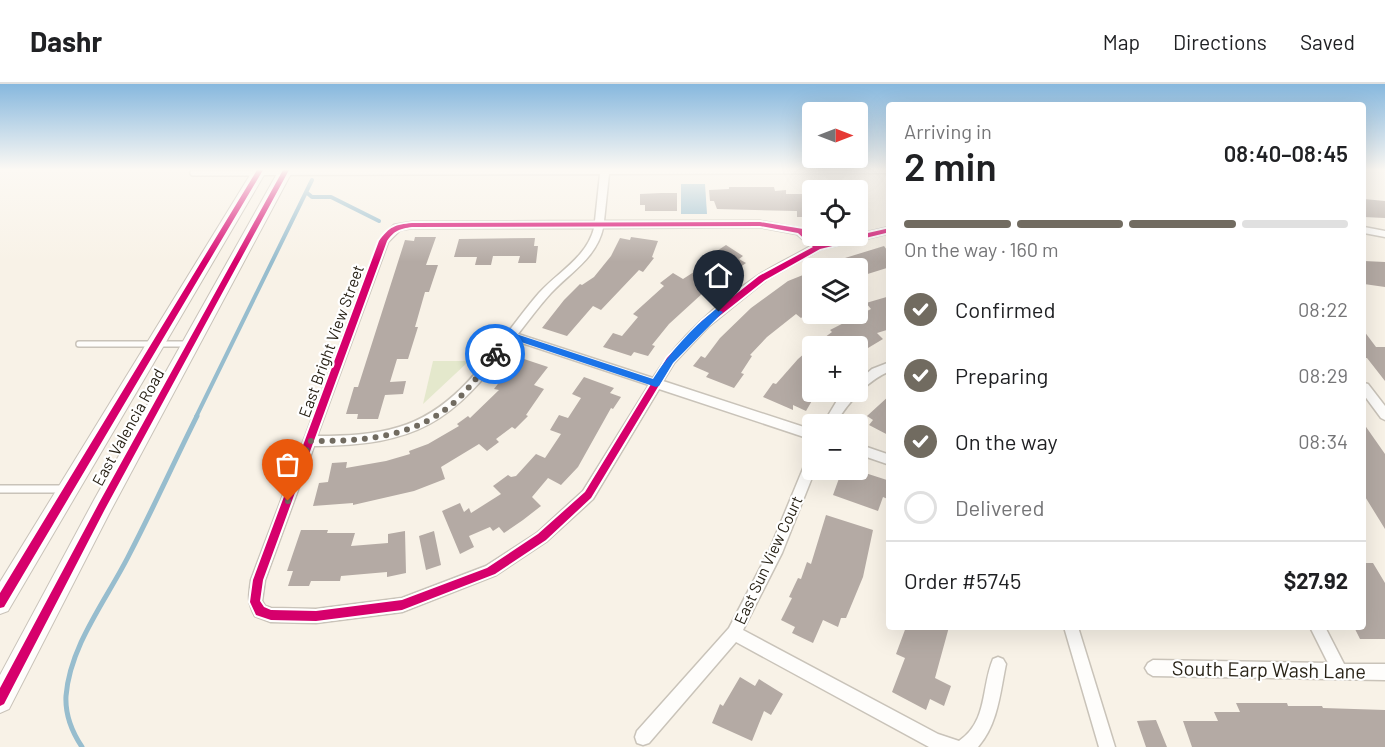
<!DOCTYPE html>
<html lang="en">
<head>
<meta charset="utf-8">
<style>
  body { margin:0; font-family:Barlow,sans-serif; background:#f6f6f6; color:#202124; height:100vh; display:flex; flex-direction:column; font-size:22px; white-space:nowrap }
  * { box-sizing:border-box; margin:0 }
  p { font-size:20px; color:#757577 }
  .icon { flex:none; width:33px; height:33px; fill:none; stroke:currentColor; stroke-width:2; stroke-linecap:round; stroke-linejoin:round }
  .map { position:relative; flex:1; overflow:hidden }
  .sheet { position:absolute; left:886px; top:18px; width:480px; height:528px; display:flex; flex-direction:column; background:#fff; border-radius:6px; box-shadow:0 6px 24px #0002 }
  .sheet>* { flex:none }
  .needle { width:39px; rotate:90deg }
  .buttons { position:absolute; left:802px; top:18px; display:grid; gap:12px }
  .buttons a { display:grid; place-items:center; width:66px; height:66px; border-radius:6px; background:#fff; box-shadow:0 6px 24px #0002; font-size:30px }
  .pin { position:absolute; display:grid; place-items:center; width:51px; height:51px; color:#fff; margin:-62px -26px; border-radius:50% 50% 50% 0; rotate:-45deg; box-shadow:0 0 6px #0007 }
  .pin .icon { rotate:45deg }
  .courier { position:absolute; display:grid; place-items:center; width:60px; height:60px; margin:-30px; border:4px solid #1a73e8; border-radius:50%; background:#fff; color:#222; box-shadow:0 2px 8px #0007 }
  .overview em { font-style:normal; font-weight:600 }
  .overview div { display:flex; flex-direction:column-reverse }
  .overview { display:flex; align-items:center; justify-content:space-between; height:102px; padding:0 18px }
  h1 { font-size:39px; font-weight:600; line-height:45px }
  .bar { display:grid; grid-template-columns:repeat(4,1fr); gap:9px 6px; align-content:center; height:72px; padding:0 18px }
  .bar i { height:8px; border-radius:4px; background:#e0e0e0 }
  .bar .current { background:#716b60 }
  .bar p { grid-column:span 4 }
  .line { display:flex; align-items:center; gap:15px; padding:0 18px; border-top:2px solid #e0e0e0 }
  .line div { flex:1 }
  ol { padding:0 18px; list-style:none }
  li { display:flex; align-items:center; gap:18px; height:66px }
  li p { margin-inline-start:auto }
  li .icon { padding:6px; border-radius:50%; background:#716b60; color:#fff; stroke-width:4 }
  li:last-child { color:#757577 }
  li i { width:33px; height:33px; border:3px solid #e0e0e0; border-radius:50% }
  header { display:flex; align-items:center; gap:36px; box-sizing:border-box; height:84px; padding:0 30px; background:#fff; border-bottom:2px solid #e0e0e0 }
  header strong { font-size:28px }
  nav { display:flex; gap:33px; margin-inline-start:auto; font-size:21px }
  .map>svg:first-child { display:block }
  .green { fill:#e4e8cc }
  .water { fill:#97bdce }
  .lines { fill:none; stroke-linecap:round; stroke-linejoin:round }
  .stream-far1 { stroke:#97bdce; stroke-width:4 }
  .stream { stroke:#97bdce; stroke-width:5 }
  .building { fill:#b4aaa4 }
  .lane-far1-casing { stroke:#c9c3b9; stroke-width:8 }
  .lane-casing { stroke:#c9c3b9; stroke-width:10 }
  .street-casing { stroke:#c9c3b9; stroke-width:3 }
  .primary-casing { stroke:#c9c3b9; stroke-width:2 }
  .lane-far1 { stroke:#fefdfb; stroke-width:5 }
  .lane { stroke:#fefdfb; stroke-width:7 }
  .street { fill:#fefdfb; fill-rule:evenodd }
  .primary { fill:#fefdfb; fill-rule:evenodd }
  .cycleway-casing { stroke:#fff; stroke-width:4 }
  .cycleway { fill:#d6006c; fill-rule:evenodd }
  .route { fill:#1a73e8 }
  .done { stroke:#716b60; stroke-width:6; stroke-dasharray:0 10.8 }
  .labels { text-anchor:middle; stroke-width:4.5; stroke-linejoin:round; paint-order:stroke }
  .street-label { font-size:16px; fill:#292317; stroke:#fff }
  .near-street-label { font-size:20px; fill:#292317; stroke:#fff }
</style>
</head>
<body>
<header>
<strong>Dashr</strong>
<nav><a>Map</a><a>Directions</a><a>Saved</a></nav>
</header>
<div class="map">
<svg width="1385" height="663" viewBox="0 0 1385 663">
  <rect width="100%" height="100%" fill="#f8f2e7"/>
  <path class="green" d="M433 277H469L423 320Z"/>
  <path class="water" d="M681 100H705L707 130H681Z"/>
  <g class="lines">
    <path class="stream-far1" d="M306 108 312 113H331L379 137
      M196 333 312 96"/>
    <path class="stream" d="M82 663C72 648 65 631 66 612 70 561 107 515 129 471 153 425 174 378 197 332"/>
  </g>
  <path class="building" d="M729 103H774L775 107 786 106V110H807L808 118H813V133H797V127L717 125 714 117H710L709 106 729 105Z
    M661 109H677V127H645V121H640V110Z
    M1364 115 1385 117V134L1364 133Z
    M415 153H436L426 181H438L429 208H425L415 243H418L408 275H397L390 298 406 297 403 310 385 311 378 335H357L358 330H346L354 303H358L405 156 414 157Z
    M631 153 658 157 652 173 654 174 643 188 639 186 601 226 593 222 567 252 542 244 564 216 580 200 582 201 594 193 611 172 620 154 630 156Z
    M535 154 534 162H538L536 179H518L520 172H493L491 181H475L477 173H454L459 155Z
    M726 161 743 172 739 175 746 179 704 208 669 240 652 261 655 262 648 272 634 268 631 272 603 263 613 249 622 252 638 233 633 230 664 202 660 199 673 189 683 195 711 177 706 174Z
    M884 162 890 170V183L858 193V184H819V182Z
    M1364 177 1385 178V203L1364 200Z
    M813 187V225L801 234 796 230 767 253 750 271 752 272 741 289 744 290 734 304 706 293 709 289 693 282 701 272 705 274 720 254 751 224 788 197Z
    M890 212V245L877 249 883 255 858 270V262H813V308H817L806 327 793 321V326L763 313 773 299 776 300 798 275 813 262 832 248 830 246 871 225 866 219Z
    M1364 247 1376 263H1385V297L1367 274H1364Z
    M524 275 548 283 534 301 544 305 526 331 528 332 515 345 512 343 496 355 499 358 487 367 479 360 441 383 445 395 414 407 353 421V419L313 422 319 399 328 398 332 379 347 378 346 384 386 377 410 370 409 367 428 360 459 342 457 340 468 332 470 334 499 306 494 305 516 276 522 278Z
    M584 293 614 304 610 309 621 313 613 325 611 324 578 383 561 401 548 394 532 413 541 422 523 436 504 449 499 443 493 447 490 443 469 452 474 463 460 470 442 427 460 419 464 428 469 424 471 429 501 410 493 402 508 391 511 393 516 392 536 370 545 374 561 350 550 346 559 331 568 334 581 314 572 310Z
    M890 311V352L869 341 873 336 867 332Z
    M1364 340 1385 370V445L1364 411Z
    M842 386 855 390 856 386 890 397V416L883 413 878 427 833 411Z
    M826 431 873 446 863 493 846 534H841L838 543 823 536 813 559 792 549 795 543 781 536 792 514 789 513 798 494 801 495 807 478 811 480Z
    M301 446H328L327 449H355L351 462 388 459V450L405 447 406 489 387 493V488L341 492 340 497H311L309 502H288L293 487H287Z
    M434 447 441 481 426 486 419 452Z
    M1364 479H1373L1385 499V555H1360L1354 543H1364Z
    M906 543H949L935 594 951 602 944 622 930 615 926 626 892 608 905 574 896 570Z
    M740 593 755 602 759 595 783 610 771 631 764 627 752 657 712 639 720 620 723 622Z
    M1236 619H1287L1288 622H1322L1323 624 1385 626V663H1192L1183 637H1218L1214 628H1240Z
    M1156 636 1167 663H1146L1137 637Z"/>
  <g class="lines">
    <g class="lane-far1-casing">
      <path id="lane-far1" d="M193 89H258
        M79 260H187"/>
    </g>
    <g class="lane-casing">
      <path id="lane" d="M0 405H65"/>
    </g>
    <g class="street-casing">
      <path id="street" d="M258 86H890V89L609 90 604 137H760L803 145 820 159 890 143V149L821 165 766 196 709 242 674 279 663 297 813 346V356L659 305 593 415 547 457 496 491 402 528 316 539 271 538 255 532C247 517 249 512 251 496L380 155 394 141 412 138 595 137 600 90 255 91 253 89ZM760 143 797 150 811 162C794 172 775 181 759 191 720 217 678 254 653 294L518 250C529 236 539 222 551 209 571 188 597 173 603 144ZM412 144H594C587 173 558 188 539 209 497 257 465 323 399 343 373 351 345 352 317 352L388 158 400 146ZM513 256 649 301 583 407 537 449 486 482 402 514 316 525 271 524 265 522 262 517 265 496 314 362C417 361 453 339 513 256Z
        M1364 143 1385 147V153L1364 149Z
        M890 278V287C866 297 848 319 835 340H823L838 315 846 308H858V297L872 285Z
        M1364 299 1368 300 1385 322V336L1381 334 1364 311Z
        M858 360 890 371V381L858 370Z
        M813 370V386H815L782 469 743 546 938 650 959 657C988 637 981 604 993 575L998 573 1003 575 1006 580C1000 609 998 640 978 663H929L736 558 649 659 643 661 637 659 635 653 637 647 729 544 769 467 807 375 809 371Z
        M1064 543H1078L1115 663H1099Z
        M1310 543H1325L1344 580H1385V596L1153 592 1148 589 1145 584 1148 579 1153 576 1328 579Z"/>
    </g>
    <g class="primary-casing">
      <path id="primary" d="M253 86H267L8 527 0 530V498Z
        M279 86H293L110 428 9 625 0 629V591L94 416Z"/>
    </g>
    <use href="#lane-far1" class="lane-far1"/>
    <use href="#lane" class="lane"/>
    <use href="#street" class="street"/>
    <use href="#primary" class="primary"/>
    <g class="cycleway-casing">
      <path id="cycleway" d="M257 86H263L4 523 0 524V509Z
        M283 86H289L105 425 4 620 0 622V604L99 419Z
        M760 138 803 145 819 160 890 144V148L820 165 765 196 708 241 673 278 591 414 546 456 495 490 402 526 316 537 271 536 256 531 250 518 253 496 379 157C390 142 395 141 412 139ZM760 142 798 149 813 163 759 192 702 237 667 274 585 408 538 450 487 484 402 516 316 527 271 526 264 523 260 517 263 496 387 157C395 146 399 145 412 143Z"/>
    </g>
    <use href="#cycleway" class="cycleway"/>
  </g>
  <linearGradient id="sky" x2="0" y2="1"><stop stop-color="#87b8de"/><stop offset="0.48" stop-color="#fcf9f4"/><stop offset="1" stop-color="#fcf9f4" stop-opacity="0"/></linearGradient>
  <rect width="1385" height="178" fill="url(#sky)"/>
  <path class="route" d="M716 225 723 228 673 279 659 302 656 303 512 255 499 272 495 273 491 270 510 248 653 295C670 268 691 245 716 225Z"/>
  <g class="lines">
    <path class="done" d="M288 417 310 357C360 357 409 355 450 322 468 308 481 287 495 270"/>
  </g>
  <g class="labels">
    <g class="street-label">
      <text transform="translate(331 257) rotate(-70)" y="6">East Bright View Street</text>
      <text transform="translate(128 343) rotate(-61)" y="6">East Valencia Road</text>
      <text transform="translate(768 476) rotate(-65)" y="6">East Sun View Court</text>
    </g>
    <g class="near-street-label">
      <text transform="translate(1269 586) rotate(1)" y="7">South Earp Wash Lane</text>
    </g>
  </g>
</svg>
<div class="buttons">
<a><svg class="needle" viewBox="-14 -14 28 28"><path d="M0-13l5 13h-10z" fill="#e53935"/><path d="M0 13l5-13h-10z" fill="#757577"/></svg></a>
<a><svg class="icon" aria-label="locate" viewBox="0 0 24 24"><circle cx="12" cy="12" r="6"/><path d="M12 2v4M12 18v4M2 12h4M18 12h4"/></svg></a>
<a><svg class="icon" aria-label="layers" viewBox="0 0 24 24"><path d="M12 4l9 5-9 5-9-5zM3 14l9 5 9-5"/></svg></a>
<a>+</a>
<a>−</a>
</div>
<div class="pin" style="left:288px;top:417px;background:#ea580c"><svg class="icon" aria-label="bag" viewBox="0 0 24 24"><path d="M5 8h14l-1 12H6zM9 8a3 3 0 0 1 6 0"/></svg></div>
<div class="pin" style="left:719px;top:228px;background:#1f2937"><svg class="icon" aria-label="home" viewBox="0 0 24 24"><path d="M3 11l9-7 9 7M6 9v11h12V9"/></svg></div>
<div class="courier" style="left:495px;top:270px"><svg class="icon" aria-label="bike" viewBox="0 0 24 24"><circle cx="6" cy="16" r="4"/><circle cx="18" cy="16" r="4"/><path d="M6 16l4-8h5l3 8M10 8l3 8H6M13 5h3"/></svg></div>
<section class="sheet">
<div class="overview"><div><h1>2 min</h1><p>Arriving in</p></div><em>08:40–08:45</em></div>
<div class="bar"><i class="current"></i><i class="current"></i><i class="current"></i><i></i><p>On the way · 160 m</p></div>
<ol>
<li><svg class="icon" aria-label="check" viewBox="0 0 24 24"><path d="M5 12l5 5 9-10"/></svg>Confirmed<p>08:22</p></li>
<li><svg class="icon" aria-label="check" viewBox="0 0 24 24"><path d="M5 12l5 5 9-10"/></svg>Preparing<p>08:29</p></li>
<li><svg class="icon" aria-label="check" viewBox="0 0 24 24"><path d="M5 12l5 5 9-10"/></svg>On the way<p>08:34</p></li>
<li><i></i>Delivered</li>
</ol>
<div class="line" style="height:78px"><div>Order #5745</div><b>$27.92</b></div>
</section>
</div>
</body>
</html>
